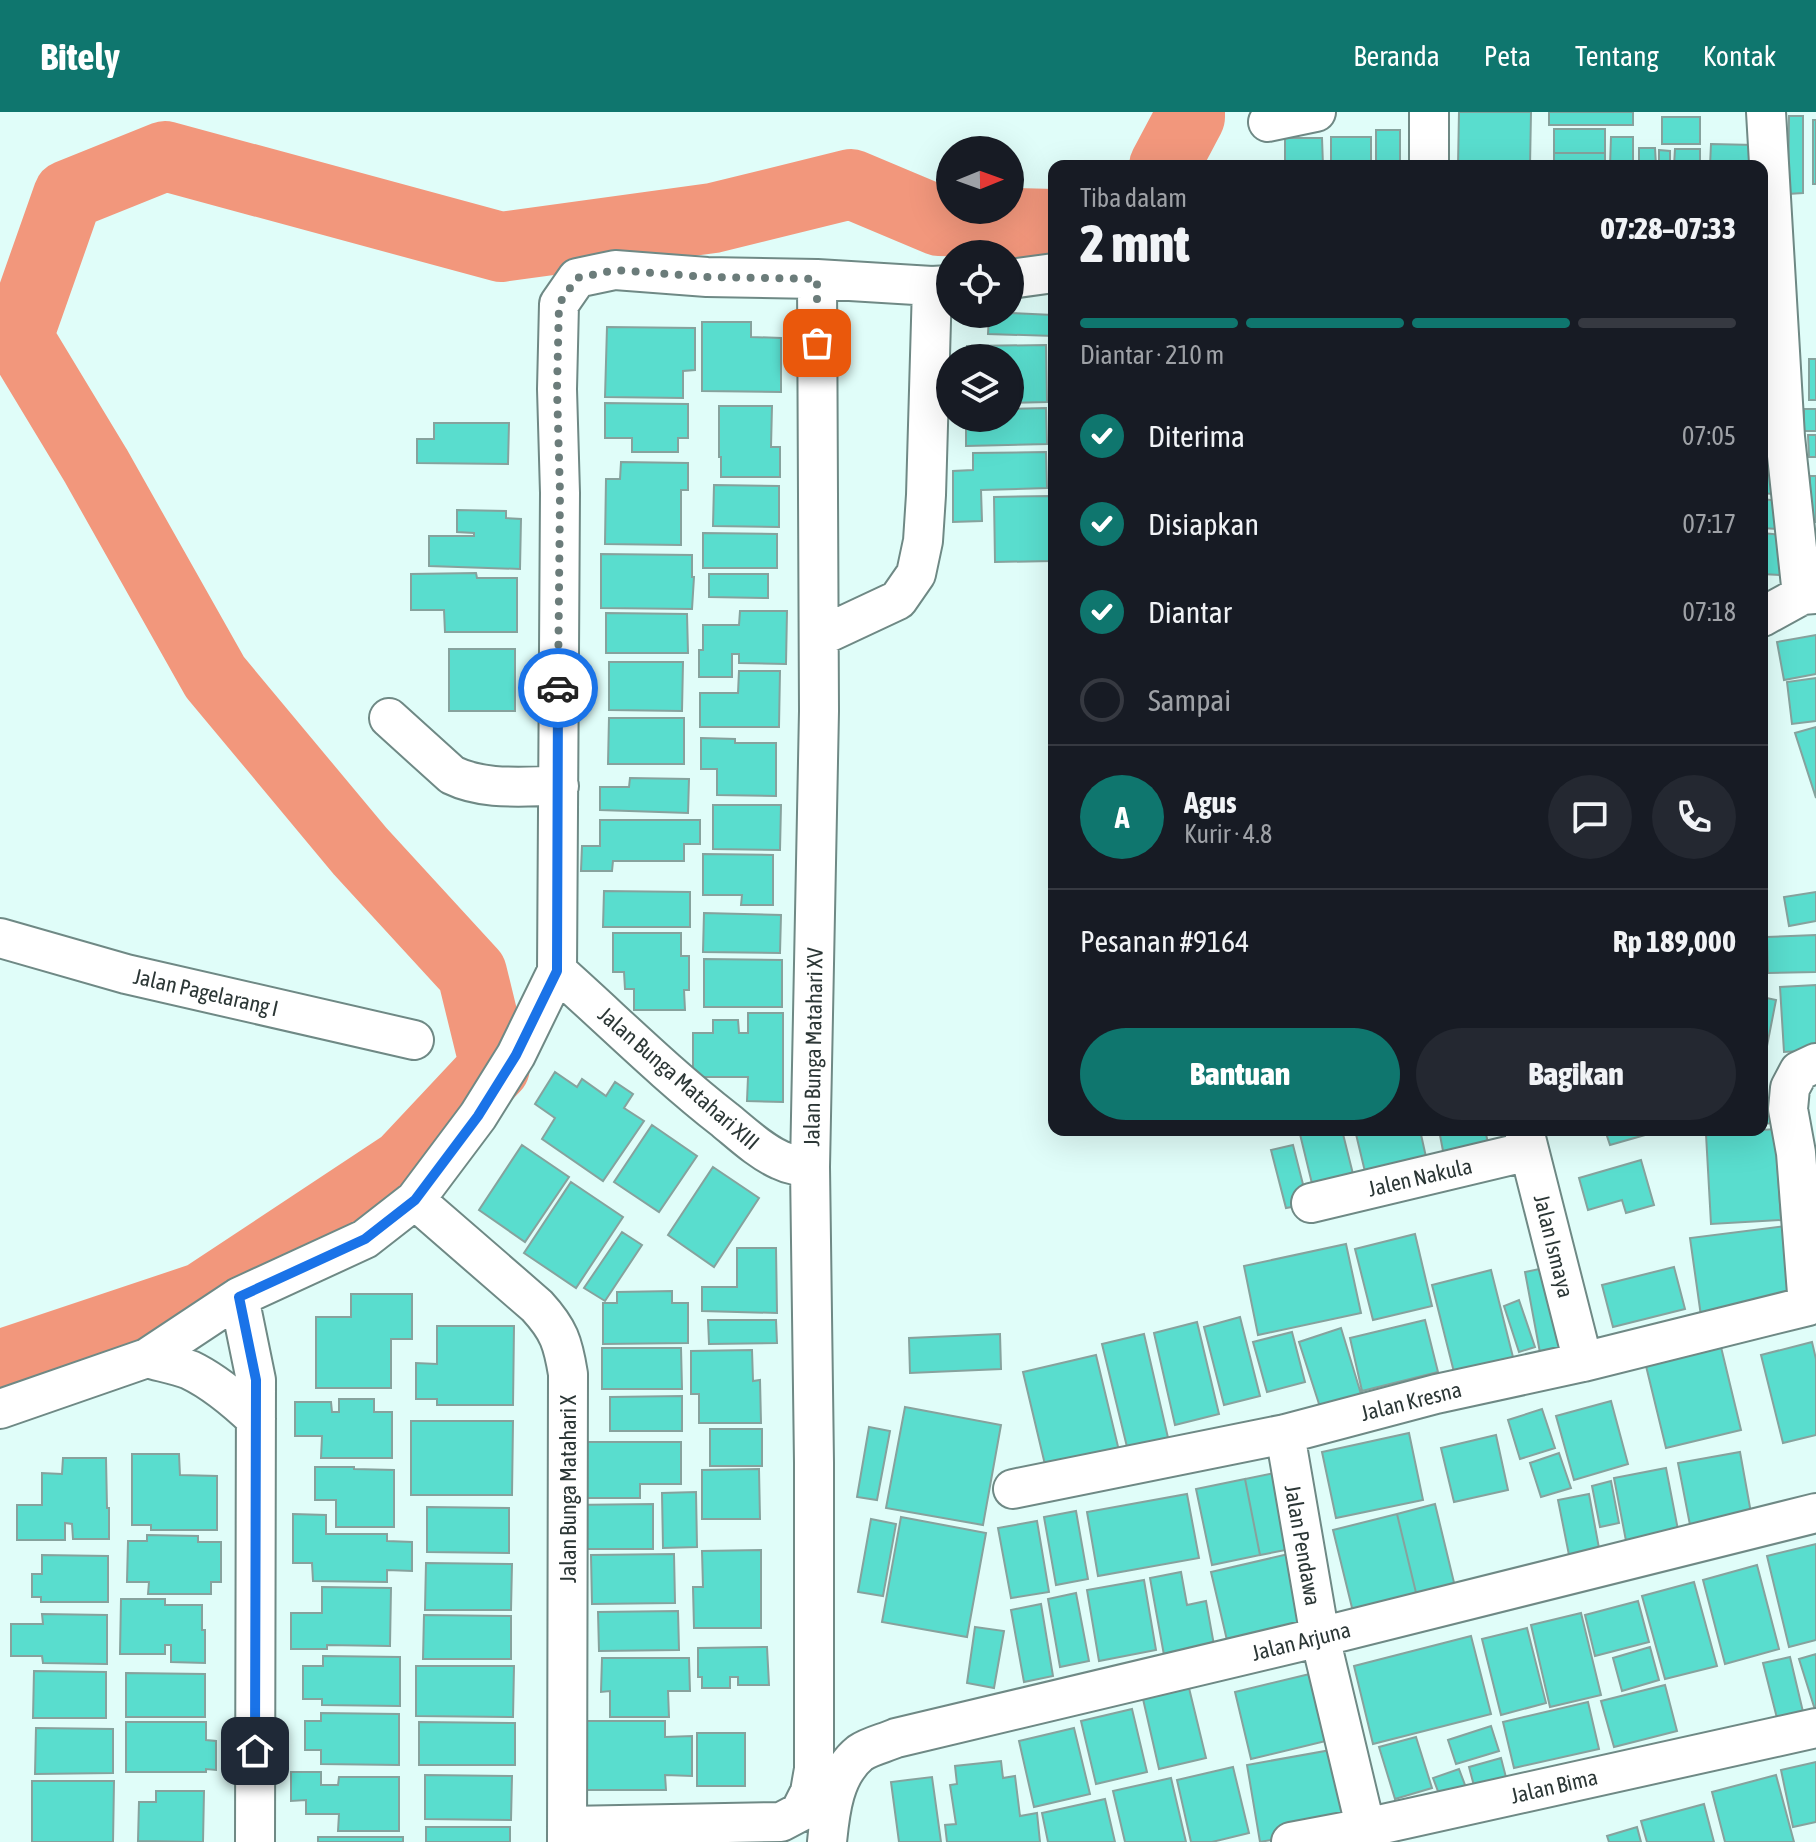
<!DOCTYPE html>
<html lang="id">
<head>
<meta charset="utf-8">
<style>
  body { margin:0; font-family:"Asap Condensed",sans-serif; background:#242831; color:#f1f3f6; height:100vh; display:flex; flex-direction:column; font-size:30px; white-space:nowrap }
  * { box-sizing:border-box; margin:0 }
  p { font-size:26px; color:#9ea1a6 }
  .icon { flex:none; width:44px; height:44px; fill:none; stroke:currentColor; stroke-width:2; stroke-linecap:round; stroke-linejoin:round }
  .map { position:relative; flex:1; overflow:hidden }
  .panel { position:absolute; left:1048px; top:48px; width:720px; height:976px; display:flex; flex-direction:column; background:#171b24; border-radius:16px; box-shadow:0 8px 32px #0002 }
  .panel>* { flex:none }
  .needle { width:52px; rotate:89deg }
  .tools { position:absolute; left:936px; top:24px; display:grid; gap:16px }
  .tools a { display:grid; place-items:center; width:88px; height:88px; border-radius:50%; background:#171b24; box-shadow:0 8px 32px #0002; font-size:40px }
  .pin { position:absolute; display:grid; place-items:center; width:68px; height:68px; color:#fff; margin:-34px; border-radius:16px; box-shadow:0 4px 12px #0006 }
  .courier { position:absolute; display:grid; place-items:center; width:80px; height:80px; margin:-40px; border:6px solid #1a73e8; border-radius:50%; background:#fff; color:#222; box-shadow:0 2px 10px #0007 }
  .overview em { font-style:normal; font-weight:800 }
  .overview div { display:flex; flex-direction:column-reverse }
  .overview { display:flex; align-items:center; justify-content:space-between; height:136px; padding:0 32px }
  h1 { font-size:52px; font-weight:800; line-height:60px }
  .bar { display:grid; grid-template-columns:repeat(4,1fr); gap:12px 8px; align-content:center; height:96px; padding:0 32px }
  .bar i { height:10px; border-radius:6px; background:#363941 }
  .bar .selected { background:#0f766e }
  .bar p { grid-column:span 4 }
  .line { display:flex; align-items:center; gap:20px; padding:0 32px; border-top:2px solid #363941 }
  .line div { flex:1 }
  .round { display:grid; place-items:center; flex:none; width:84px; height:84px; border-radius:42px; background:#242831 }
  ol { padding:0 32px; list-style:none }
  li { display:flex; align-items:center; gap:24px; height:88px }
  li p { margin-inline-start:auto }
  li .icon { padding:8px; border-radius:50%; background:#0f766e; color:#fff; stroke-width:4 }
  li:last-child { color:#9ea1a6 }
  li i { width:44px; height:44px; border:4px solid #363941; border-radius:50% }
  .action { display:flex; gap:16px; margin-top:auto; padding:16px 32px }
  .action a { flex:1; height:92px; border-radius:48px; background:#0f766e; color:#fff; font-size:32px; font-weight:800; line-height:92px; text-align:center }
  .action a+a { background:#242831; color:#f1f3f6 }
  header { display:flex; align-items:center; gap:48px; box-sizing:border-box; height:112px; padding:0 40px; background:#0f766e; color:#fff }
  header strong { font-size:38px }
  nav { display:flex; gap:44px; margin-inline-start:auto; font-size:28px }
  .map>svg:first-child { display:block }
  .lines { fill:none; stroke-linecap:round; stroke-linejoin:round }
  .river { stroke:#f2977c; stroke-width:70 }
  .building { fill:#59ddce; stroke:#86a29d; stroke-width:2 }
  .minor-casing { stroke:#6f8985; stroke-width:42 }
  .minor { stroke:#fff; stroke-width:38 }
  .done { stroke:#6b7c7a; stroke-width:8; stroke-dasharray:0 14.4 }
  .route { stroke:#1a73e8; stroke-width:10 }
  .labels { text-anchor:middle; stroke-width:6; stroke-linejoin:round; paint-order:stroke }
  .street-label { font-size:22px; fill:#2c3736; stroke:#fff }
</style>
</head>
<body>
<header>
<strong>Bitely</strong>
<nav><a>Beranda</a><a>Peta</a><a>Tentang</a><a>Kontak</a></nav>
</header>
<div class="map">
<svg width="1816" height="1730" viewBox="0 0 1816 1730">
  <rect width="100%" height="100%" fill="#e0fdf9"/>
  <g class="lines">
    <path class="river" d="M1164 54 1190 5V0
      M0 1253 203 1185 404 1052 495 955 472 861 360 739 215 565 96 354 18 225 68 83 165 44 501 135 713 106 851 72 939 109 1054 112"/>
  </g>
  <path class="building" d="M1459 0H1531L1530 54H1458Z
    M1549 0H1633V13H1549Z
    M1789 4H1803V81L1788 82Z
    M1662 5H1700V32H1662Z
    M1813 8H1816V72H1813Z
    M1554 17H1605V41H1554Z
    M1376 18H1400V54H1376Z
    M1331 25H1371V54H1331Z
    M1611 25H1633V54H1610Z
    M1285 26H1322L1323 54H1285Z
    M1711 32 1754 33 1753 54H1710Z
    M1639 36H1655L1656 54H1639Z
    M1675 37H1700V54H1674Z
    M1659 38 1670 39V54H1659Z
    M1554 41H1605V54H1554Z
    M1010 201 1053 203V224L988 222 989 202Z
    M702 210H751V225L781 226V280L702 279Z
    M607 215 695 216V258L683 259V286L605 285Z
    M1046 233 1047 290 1010 291V246H967V234Z
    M1809 247H1816V288H1809Z
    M605 291 688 292V326H678V340H632V326H605Z
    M719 294H772L771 335H780V365H721V345H719Z
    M1046 296 1047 332 966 334V306H1010V297Z
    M1804 297H1816V319H1804Z
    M434 311H509L508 352 417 351V327H434Z
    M1808 323H1816V345H1809Z
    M1046 340 1047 376 981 378 982 409 953 410V359L973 358V341Z
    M1762 340 1776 341 1772 382 1762 381Z
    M621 350 688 351V378H681V433L605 432 606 367H620Z
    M1810 364H1816V410H1810Z
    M714 373 779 374V415L713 414Z
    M1051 384 1052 449 995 450 994 385Z
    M1762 387 1779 389 1777 417 1762 416Z
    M457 398 506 399V406L521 407 520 457 429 454V424H474V421L457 420Z
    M703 421 777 422V456H703Z
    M1762 421 1783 423 1780 463 1762 462Z
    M601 442 692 443V465H694L692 497 601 496Z
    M476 461 477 466H517V520H445L444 498H411V462Z
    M709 462H768V486L709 485Z
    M740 499H787L786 552 739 551V542H732V565H699V538H703V513H739Z
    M606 501 687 502 688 541H606Z
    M1816 523V562L1784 568 1777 530Z
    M449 537H515V599H449Z
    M609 550H683L682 599 609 598Z
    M739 559H780L779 615H700V581H738Z
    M1816 566V609L1792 612 1787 570Z
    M609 606H684V652H608Z
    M1816 615V686L1795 621Z
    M701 626 735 627V631H776V684L717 683V657H701Z
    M630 666 689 667 688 701 600 698V675H629Z
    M713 693H781L780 738 713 737Z
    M600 708H700V732H684V749H613L612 759H581L582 734H600Z
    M703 742 773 743V793H741L742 783H703Z
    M604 779 690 780V815H603Z
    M1816 780V809L1789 814 1784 785Z
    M704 801 781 803 780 841 703 840Z
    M613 821H681V844H689V878H684L685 898H634V877H625L624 860H613Z
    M1816 823V860L1768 861 1767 825Z
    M704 847 782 848V895H704Z
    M1816 873V938L1784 940 1780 875Z
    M1762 885 1776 888 1767 934 1762 933Z
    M748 901H783V990L747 989 748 965H693V921H713V908H738L739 921H748Z
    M555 960 577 975 582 967 606 984 615 970 633 982 624 996 644 1009 603 1069 542 1027 555 1006 535 992Z
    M1772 990 1773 1011 1762 1012V991Z
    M652 1013 697 1044 659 1100 614 1070Z
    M1775 1017 1781 1108 1711 1112 1706 1022Z
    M1299 1018H1342L1356 1074 1315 1084Z
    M1355 1018H1420L1428 1054 1367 1068Z
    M1439 1018H1485L1489 1035 1444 1044Z
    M1605 1018H1651L1652 1021 1610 1033Z
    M522 1033 569 1065 525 1130 479 1098Z
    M1293 1033 1308 1092 1286 1096 1271 1038Z
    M1641 1048 1654 1093 1626 1101 1622 1088 1588 1098 1579 1066Z
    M713 1055 759 1086 714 1155 668 1123Z
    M571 1070 623 1105 576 1176 524 1141Z
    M1793 1113 1803 1190 1701 1204 1690 1126Z
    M622 1120 642 1133 605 1189 584 1176Z
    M1415 1122 1432 1194 1373 1208 1355 1137Z
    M1346 1132 1361 1201 1258 1223 1244 1154Z
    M737 1136H776L777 1201 702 1199V1175H737Z
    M1554 1154 1571 1240 1541 1246 1525 1160Z
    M1674 1155 1685 1197 1613 1215 1602 1173Z
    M1491 1158 1516 1257 1457 1272 1432 1173Z
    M672 1179V1191H688V1231L603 1232V1191H617V1180Z
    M351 1182H412V1227H391V1276H316V1205H351Z
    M1519 1188 1535 1235 1519 1240 1504 1194Z
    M1240 1205 1260 1284 1224 1293 1204 1215Z
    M708 1208H776L777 1231 709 1232Z
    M1425 1208 1438 1260 1362 1279 1350 1226Z
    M1197 1210 1219 1302 1175 1313 1154 1221Z
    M437 1214H514L513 1293H437V1287H416V1251L437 1252Z
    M1341 1216 1361 1282 1320 1295 1299 1230Z
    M1292 1220 1305 1270 1267 1280 1253 1230Z
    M1000 1222 1001 1257 910 1261 909 1226Z
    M1144 1222 1169 1330 1128 1339 1102 1232Z
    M1812 1230 1816 1247V1323L1783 1331 1761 1243Z
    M1721 1235 1741 1318 1666 1336 1646 1254Z
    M602 1236H681L682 1277H602Z
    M752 1238 753 1269 760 1268 761 1311H699V1282H691V1239Z
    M1096 1243 1120 1343 1047 1361 1023 1260Z
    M682 1284V1319H610V1285Z
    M339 1287H374V1300H392V1346H321L322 1324H295V1290H331L332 1300H339Z
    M1611 1289 1628 1352 1574 1368 1556 1304Z
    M905 1295 1001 1313 983 1413 886 1396Z
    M1542 1297 1555 1336 1520 1347 1508 1308Z
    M411 1309H513L512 1383H411Z
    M869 1315 890 1319 877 1388 857 1385Z
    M710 1317H762V1354H710Z
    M1409 1321 1423 1388 1336 1406 1322 1340Z
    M1496 1323 1508 1378 1454 1390 1441 1336Z
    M581 1330H681V1372H640V1386H582Z
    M1740 1340 1751 1401 1690 1413 1678 1351Z
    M1559 1341 1571 1376 1541 1385 1530 1351Z
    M132 1342H179L180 1363 217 1364V1418H151V1413H132Z
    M63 1346H106L107 1396H109V1427H73L72 1412 65 1411V1428H17V1393H42V1361L62 1362Z
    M315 1355H354V1357L394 1358V1415H336V1388H315Z
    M1666 1356 1679 1423 1627 1434 1614 1366Z
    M759 1357 760 1407H702V1358Z
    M1285 1359 1301 1435 1260 1443 1245 1367Z
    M1245 1367 1260 1443 1212 1453 1196 1377Z
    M1611 1369 1619 1411 1600 1415 1592 1374Z
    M696 1380 697 1435 663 1436 662 1381Z
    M1187 1382 1199 1446 1098 1464 1087 1400Z
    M1589 1382 1601 1447 1571 1453 1558 1388Z
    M653 1392V1437H571V1393Z
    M1435 1392 1457 1483 1419 1493 1397 1402Z
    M427 1395 509 1396V1441L427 1440Z
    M1076 1399 1088 1467 1056 1473 1044 1405Z
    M293 1402 326 1403V1422H387V1429L412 1430V1459L387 1458V1470L313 1469 312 1451H293Z
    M1397 1402 1419 1493 1355 1508 1333 1418Z
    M901 1405 986 1421 967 1525 882 1510Z
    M871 1407 896 1412 883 1484 858 1480Z
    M1037 1409 1049 1480 1011 1486 998 1416Z
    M147 1423 198 1424V1430H221V1470H211V1482H148L149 1470H127L128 1429H147Z
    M1816 1432V1528L1789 1535 1767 1444Z
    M761 1438V1516H694L693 1475H703L702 1439Z
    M1293 1441 1311 1522 1230 1541 1211 1460Z
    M674 1442 675 1491 592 1492 591 1443Z
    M42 1443 108 1444V1490H41V1485H32V1462H42Z
    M426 1451 512 1452 511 1498H425Z
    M1757 1453 1779 1537 1725 1552 1703 1468Z
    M1181 1460 1187 1493 1206 1489 1216 1544 1164 1543 1150 1466Z
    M1144 1468 1156 1538 1099 1549 1087 1478Z
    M1694 1470 1717 1554 1665 1567 1642 1484Z
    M322 1475 391 1476 390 1534 327 1533V1537H291V1501H322Z
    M1076 1481 1089 1549 1060 1555 1048 1487Z
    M121 1487H165V1493H202V1518H205V1551L171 1550V1533H165V1542H120Z
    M1638 1489 1649 1530 1595 1544 1585 1503Z
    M1041 1492 1053 1564 1024 1570 1011 1498Z
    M678 1499 679 1538 599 1539 598 1500Z
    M1581 1501 1601 1583 1550 1595 1531 1513Z
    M42 1502 107 1503V1552L43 1551 42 1544H11V1512H43Z
    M424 1503 511 1504V1547H423Z
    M975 1515 1004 1519 994 1576 967 1571Z
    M1527 1516 1546 1591 1501 1603 1482 1527Z
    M1471 1524 1491 1602 1373 1632 1354 1554Z
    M767 1535 769 1573H738V1565H730V1576H702V1565H698V1536Z
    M1650 1535 1659 1568 1622 1579 1613 1546Z
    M1816 1542V1601L1799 1547Z
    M323 1544 400 1545V1594L322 1593V1587H303V1554H323Z
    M1790 1545 1804 1604 1778 1610 1763 1551Z
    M602 1546H689L690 1579H668L669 1605H610V1579L601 1580Z
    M416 1554H514L513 1605 416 1604Z
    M34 1559 106 1560V1606H33Z
    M1318 1560 1334 1627 1251 1647 1235 1580Z
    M126 1561 205 1562V1605H126Z
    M1665 1573 1677 1619 1614 1635 1601 1589Z
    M1189 1576 1206 1646 1159 1657 1143 1587Z
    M1588 1590 1599 1637 1514 1656 1503 1610Z
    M1132 1597 1147 1660 1096 1672 1081 1609Z
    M321 1601 399 1602V1653L321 1652V1638H305V1609H321Z
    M587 1609H665V1625L692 1624V1664L665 1663 666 1678H587Z
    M126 1610H206V1628L216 1629V1658L206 1657V1660H126Z
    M419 1610 515 1611V1653H419Z
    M1491 1614 1499 1639 1456 1652 1448 1628Z
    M36 1616 113 1617V1661L35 1662Z
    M1074 1616 1090 1682 1034 1695 1019 1629Z
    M697 1621H745V1674H697Z
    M1416 1625 1432 1676 1395 1687 1379 1635Z
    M1342 1636 1355 1713 1260 1730 1247 1653Z
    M1501 1646 1509 1677 1477 1685 1469 1655Z
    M1001 1649 1003 1666 1015 1664 1020 1704 1037 1701 1040 1730H947L945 1713 956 1712 950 1673 957 1672 955 1654Z
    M1816 1650V1710L1793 1715 1781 1658Z
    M1233 1655 1249 1721 1212 1730H1191L1177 1668Z
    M1459 1657 1468 1681 1442 1690 1433 1666Z
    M291 1660H321V1673H338L339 1665H399V1719H338L339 1702H306V1688L291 1689Z
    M425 1663 512 1664 511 1708 425 1707Z
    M1776 1663 1794 1730H1725L1712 1680Z
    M932 1665 941 1730H899L891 1670Z
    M1171 1666 1186 1730H1125L1113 1679Z
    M32 1669H114L113 1730H32Z
    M156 1679H204L203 1730 138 1729 139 1690H156Z
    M1105 1687 1115 1730H1048L1042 1701Z
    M1704 1692 1714 1730H1647L1641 1709Z
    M426 1715H510V1730H426Z
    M1637 1715 1641 1730H1609L1607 1724Z
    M318 1725H403V1730H318Z"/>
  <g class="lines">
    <g class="minor-casing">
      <path id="minor" d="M1429 0V54
        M1766 0 1785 325 1802 483
        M1268 10 1316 0
        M1010 167 1054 161
        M1762 505 1802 483 1816 482
        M819 525 898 488 916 462 923 429 926 383 932 174
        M389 606 452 663C485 679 523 674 559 674
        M0 826 126 862 414 928
        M557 859C613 909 666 962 725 1008 742 1022 760 1039 780 1048 790 1053 800 1054 810 1055
        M1524 1018 1583 1250
        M415 1088 537 1194C559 1218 563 1231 568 1262L567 1730
        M1311 1091 1529 1039
        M239 1185 256 1268 255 1730
        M1808 1194 1796 1041 1788 997 1790 976 1799 959 1816 951
        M147 1246C161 1250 177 1253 190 1258 215 1270 236 1288 256 1307
        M0 1297 147 1246 239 1185 365 1127 415 1088 478 1004 516 943 557 859 560 381 557 277 559 192 577 166 615 158 707 165 817 167 932 174 950 173
        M1285 1322 1320 1525 1369 1730
        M1013 1377 1285 1322 1436 1282 1583 1250 1808 1194
        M567 1714 781 1710 800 1700 810 1680 814 1657V1351L810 1055 819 599 817 167
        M827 1730C830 1699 834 1662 860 1641 870 1634 885 1631 896 1626L1320 1525 1816 1401
        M1291 1730 1365 1716 1816 1616"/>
    </g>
    <use href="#minor" class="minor"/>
  </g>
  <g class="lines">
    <path class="done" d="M558 576 560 381 557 277 559 192 577 166 615 158 707 165 817 167V231"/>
    <path class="route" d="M255 1639 256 1268 239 1185 365 1127 415 1088 478 1004 516 943 557 859 558 576"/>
  </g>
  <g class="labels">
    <g class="street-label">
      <text transform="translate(206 880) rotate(13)" y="8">Jalan Pagelarang I</text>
      <text transform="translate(813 935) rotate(-89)" y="8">Jalan Bunga Matahari XV</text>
      <text transform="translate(679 966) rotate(41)" y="8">Jalan Bunga Matahari XIII</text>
      <text transform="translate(1420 1065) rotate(-13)" y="8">Jalen Nakula</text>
      <text transform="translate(1554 1134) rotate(76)" y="8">Jalan Ismaya</text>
      <text transform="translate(1411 1289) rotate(-14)" y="8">Jalan Kresna</text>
      <text transform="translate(568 1377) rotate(-90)" y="8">Jalan Bunga Matahari X</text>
      <text transform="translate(1303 1433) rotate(80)" y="8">Jalan Pendawa</text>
      <text transform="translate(1301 1529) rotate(-14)" y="8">Jalan Arjuna</text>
      <text transform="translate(1554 1674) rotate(-13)" y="8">Jalan Bima</text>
    </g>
  </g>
</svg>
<div class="tools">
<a><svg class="needle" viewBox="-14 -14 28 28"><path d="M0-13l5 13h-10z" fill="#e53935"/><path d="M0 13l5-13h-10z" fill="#9ea1a6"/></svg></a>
<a><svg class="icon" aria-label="locate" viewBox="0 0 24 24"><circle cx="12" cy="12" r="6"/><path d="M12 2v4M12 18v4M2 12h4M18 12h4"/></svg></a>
<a><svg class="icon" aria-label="layers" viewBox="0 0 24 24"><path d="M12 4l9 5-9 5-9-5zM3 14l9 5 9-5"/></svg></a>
</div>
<div class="pin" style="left:817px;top:231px;background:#ea580c"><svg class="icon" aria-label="bag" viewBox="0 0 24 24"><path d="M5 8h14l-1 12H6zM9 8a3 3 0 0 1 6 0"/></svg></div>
<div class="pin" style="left:255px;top:1639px;background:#1f2937"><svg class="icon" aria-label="home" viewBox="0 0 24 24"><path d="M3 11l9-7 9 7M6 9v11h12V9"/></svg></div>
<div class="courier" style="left:558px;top:576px"><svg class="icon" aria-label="car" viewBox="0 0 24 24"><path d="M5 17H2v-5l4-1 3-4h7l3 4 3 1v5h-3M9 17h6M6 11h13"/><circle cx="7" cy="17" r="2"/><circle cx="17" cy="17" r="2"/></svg></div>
<section class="panel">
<div class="overview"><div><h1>2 mnt</h1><p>Tiba dalam</p></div><em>07:28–07:33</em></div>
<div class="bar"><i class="selected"></i><i class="selected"></i><i class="selected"></i><i></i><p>Diantar · 210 m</p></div>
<ol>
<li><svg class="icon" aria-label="check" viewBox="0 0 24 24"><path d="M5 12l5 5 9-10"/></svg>Diterima<p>07:05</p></li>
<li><svg class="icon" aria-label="check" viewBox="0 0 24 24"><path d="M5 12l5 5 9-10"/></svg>Disiapkan<p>07:17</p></li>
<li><svg class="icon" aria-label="check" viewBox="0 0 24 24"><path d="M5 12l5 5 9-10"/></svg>Diantar<p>07:18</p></li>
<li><i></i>Sampai</li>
</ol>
<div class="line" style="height:144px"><b class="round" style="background:#0f766e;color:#fff">A</b><div><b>Agus</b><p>Kurir · 4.8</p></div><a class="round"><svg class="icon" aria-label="chat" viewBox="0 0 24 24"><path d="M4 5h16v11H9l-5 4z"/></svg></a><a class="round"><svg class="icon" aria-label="phone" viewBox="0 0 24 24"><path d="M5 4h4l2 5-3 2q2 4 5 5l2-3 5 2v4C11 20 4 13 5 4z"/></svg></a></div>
<div class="line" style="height:104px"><div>Pesanan #9164</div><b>Rp 189,000</b></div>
<div class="action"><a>Bantuan</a><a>Bagikan</a></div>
</section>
</div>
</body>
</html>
